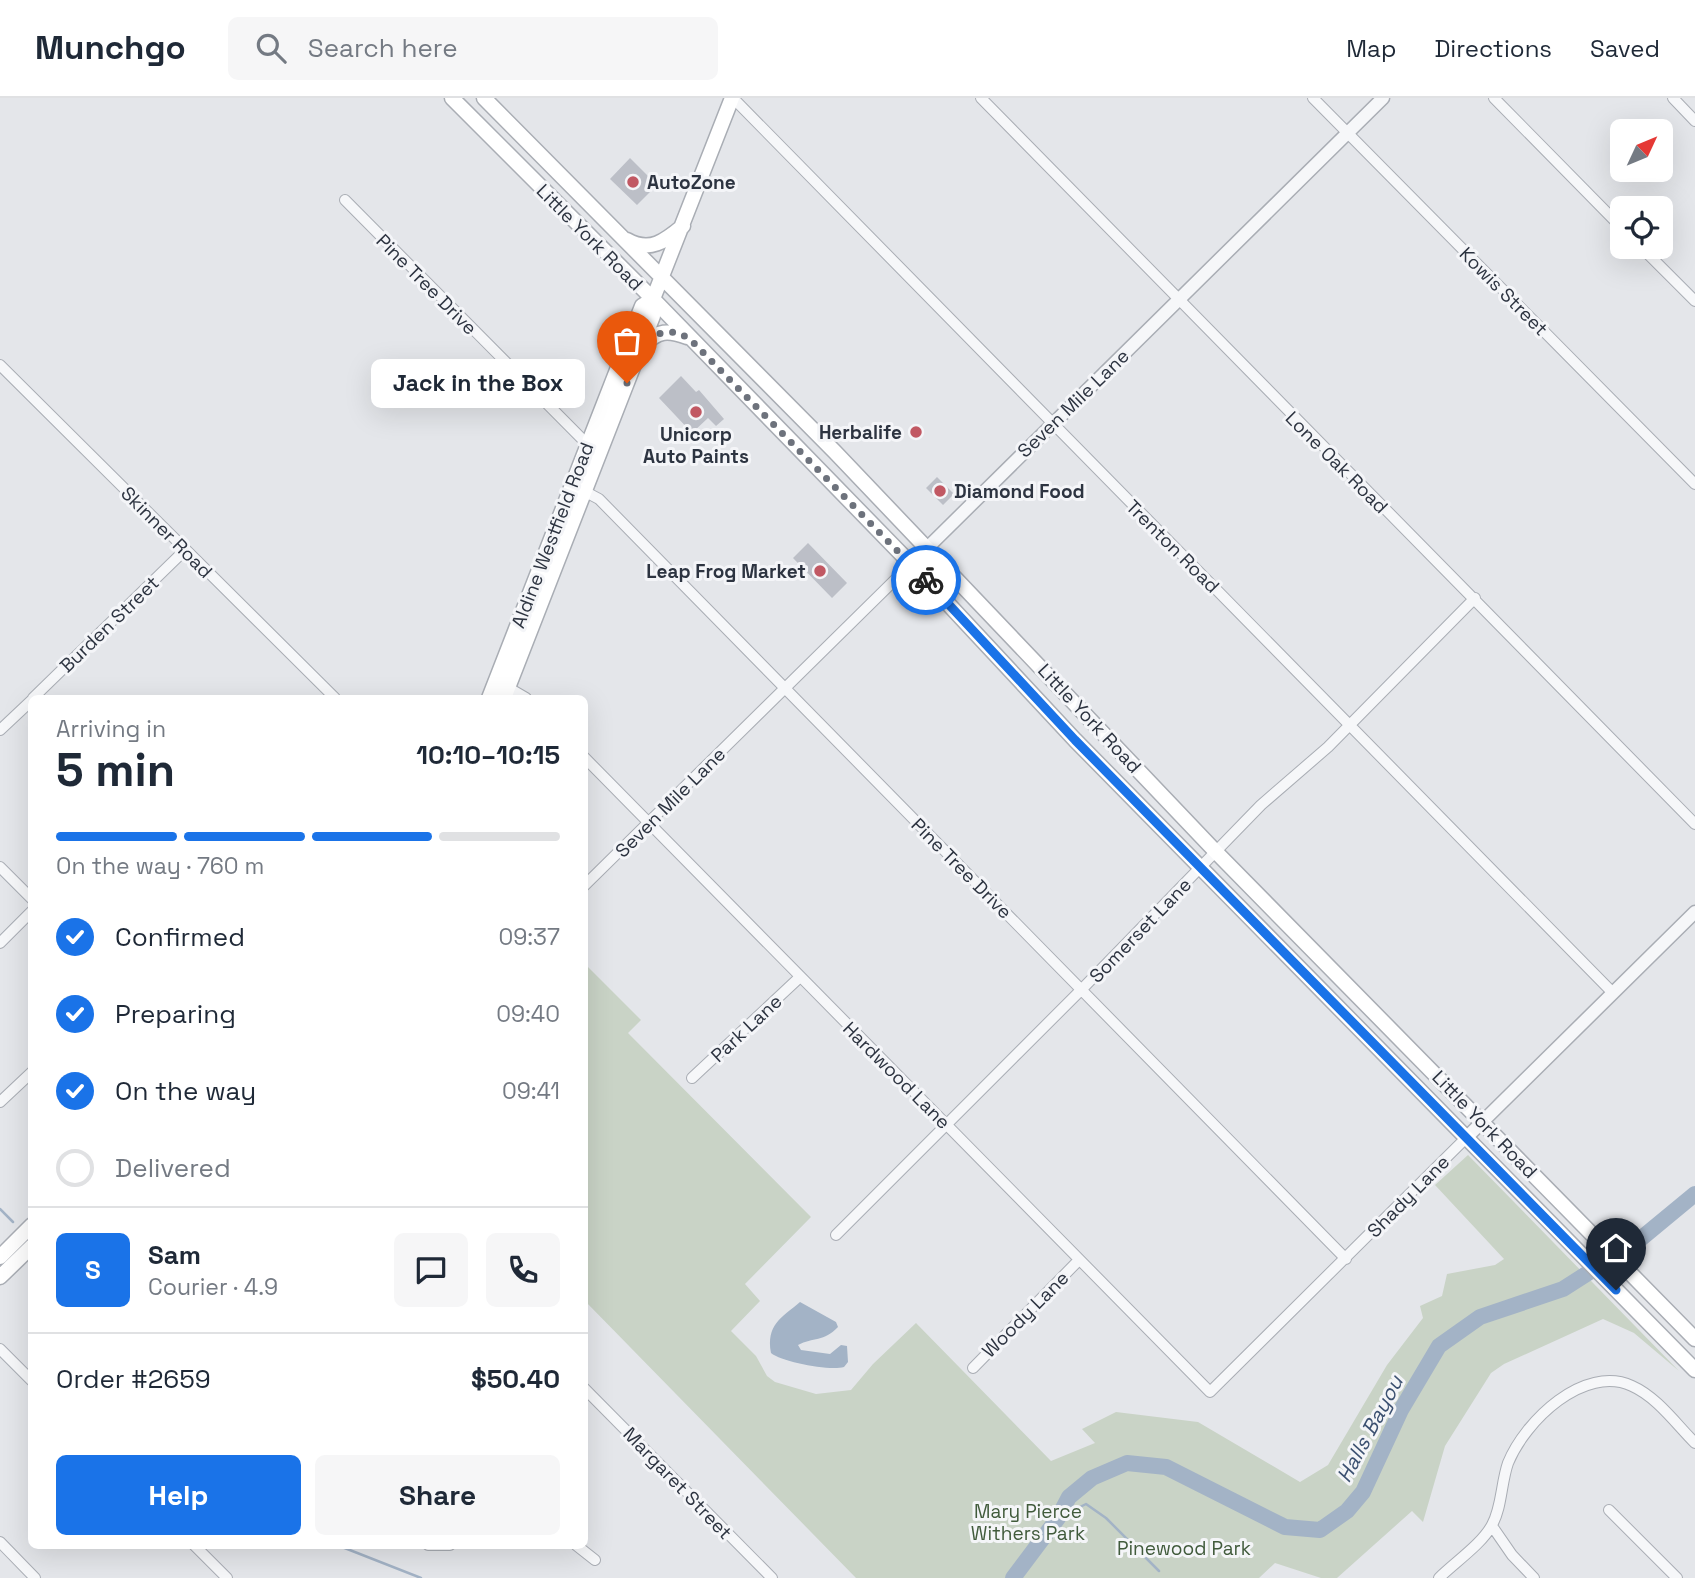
<!DOCTYPE html>
<html lang="en">
<head>
<meta charset="utf-8">
<style>
  body { margin:0; font-family:"Space Grotesk",sans-serif; background:#f6f6f7; color:#1f2937; height:100vh; display:flex; flex-direction:column; font-size:26px; white-space:nowrap }
  * { box-sizing:border-box; margin:0 }
  p { font-size:23px; color:#747a83 }
  .icon { flex:none; width:38px; height:38px; fill:none; stroke:currentColor; stroke-width:2; stroke-linecap:round; stroke-linejoin:round }
  .map { position:relative; flex:1; overflow:hidden }
  .drawer { position:absolute; left:28px; top:597px; width:560px; height:854px; display:flex; flex-direction:column; background:#fff; border-radius:10px; box-shadow:0 7px 28px #0002 }
  .drawer>* { flex:none }
  .needle { width:46px; rotate:46deg }
  .controls { position:absolute; left:1610px; top:21px; display:grid; gap:14px }
  .controls a { display:grid; place-items:center; width:63px; height:63px; border-radius:10px; background:#fff; box-shadow:0 7px 28px #0002; font-size:35px }
  .pin { position:absolute; display:grid; place-items:center; width:60px; height:60px; color:#fff; margin:-72px -30px; border-radius:50% 50% 50% 0; rotate:-45deg; box-shadow:0 0 7px #0007 }
  .pin .icon { rotate:45deg }
  .courier { position:absolute; display:grid; place-items:center; width:70px; height:70px; margin:-35px; border:5px solid #1a73e8; border-radius:50%; background:#fff; color:#222; box-shadow:0 2px 9px #0007 }
  .bubble { position:absolute; height:49px; border-radius:10px; background:#fff; box-shadow:0 7px 28px #0002; font-size:23px; font-weight:600; line-height:49px; text-align:center }
  .overview em { font-style:normal; font-weight:600 }
  .overview div { display:flex; flex-direction:column-reverse }
  .overview { display:flex; align-items:center; justify-content:space-between; height:119px; padding:0 28px }
  h1 { font-size:46px; font-weight:600; line-height:52px }
  .bar { display:grid; grid-template-columns:repeat(4,1fr); gap:10px 7px; align-content:center; height:84px; padding:0 28px }
  .bar i { height:9px; border-radius:5px; background:#e0e1e3 }
  .bar .active { background:#1a73e8 }
  .bar p { grid-column:span 4 }
  .line { display:flex; align-items:center; gap:18px; padding:0 28px; border-top:2px solid #e0e1e3 }
  .line div { flex:1 }
  .round { display:grid; place-items:center; flex:none; width:74px; height:74px; border-radius:10px; background:#f6f6f7 }
  ol { padding:0 28px; list-style:none }
  li { display:flex; align-items:center; gap:21px; height:77px }
  li p { margin-inline-start:auto }
  li .icon { padding:7px; border-radius:50%; background:#1a73e8; color:#fff; stroke-width:4 }
  li:last-child { color:#747a83 }
  li i { width:38px; height:38px; border:4px solid #e0e1e3; border-radius:50% }
  .primary-button { display:flex; gap:14px; margin-top:auto; padding:14px 28px }
  .primary-button a { flex:1; height:80px; border-radius:10px; background:#1a73e8; color:#fff; font-size:28px; font-weight:600; line-height:80px; text-align:center }
  .primary-button a+a { background:#f6f6f7; color:#1f2937 }
  header { display:flex; align-items:center; gap:42px; box-sizing:border-box; height:98px; padding:0 35px; background:#fff; border-bottom:2px solid #e0e1e3 }
  header strong { font-size:33px }
  nav { display:flex; gap:38px; margin-inline-start:auto; font-size:24px }
  .search { width:490px; height:63px; background:#f6f6f7; display:flex; align-items:center; gap:18px; box-sizing:border-box; padding:0 24px; border-radius:10px; color:#747a83; font-size:26px }
  .map>svg:first-child { display:block }
  .green { fill:#c9d3c6 }
  .water { fill:#a3b3c6 }
  .lines { fill:none; stroke-linecap:round; stroke-linejoin:round }
  .stream { stroke:#a3b3c6; stroke-width:2.5 }
  .river { stroke:#a3b3c6; stroke-width:16 }
  .building { fill:#bcbfc7 }
  .minor-casing { stroke:#a9adb4; stroke-width:12 }
  .tertiary-casing { stroke:#a9adb4; stroke-width:15 }
  .secondary-casing { stroke:#a9adb4; stroke-width:17 }
  .minor { stroke:#f6f7f9; stroke-width:10 }
  .tertiary { stroke:#f6f7f9; stroke-width:12 }
  .secondary { stroke:#fff; stroke-width:14 }
  .done { stroke:#6d727c; stroke-width:7; stroke-dasharray:0 12.6 }
  .route { stroke:#1a73e8; stroke-width:9 }
  .poi-dot { fill:#c15863; stroke:#f4f5f8; stroke-width:2.5 }
  .labels { text-anchor:middle; stroke-width:6; stroke-linejoin:round; paint-order:stroke }
  .poi-label { font-size:19px; font-weight:bold; fill:#2d3441; stroke:#f4f5f8; text-anchor:start }
  .street-label { font-size:19px; fill:#2d3441; stroke:#f4f5f8 }
  .park-label { font-size:19px; fill:#415b3c; stroke:#f4f5f8 }
  .water-label { font-size:21px; font-style:italic; fill:#3c5171; stroke:#f4f5f8 }
</style>
</head>
<body>
<header>
<strong>Munchgo</strong>
<div class="search"><svg class="icon" aria-label="search" viewBox="0 0 24 24"><circle cx="10" cy="10" r="6"/><path d="M15 15l6 6"/></svg>Search here</div>
<nav><a>Map</a><a>Directions</a><a>Saved</a></nav>
</header>
<div class="map">
<svg width="1695" height="1480" viewBox="0 0 1695 1480">
  <rect width="100%" height="100%" fill="#e4e6ea"/>
  <path class="green" d="M584 865 641 922 628 935 811 1119 745 1186 760 1203 731 1233 756 1258 767 1278 775 1284 816 1296 851 1292 873 1266 916 1225 1051 1363 1095 1345 1082 1331 1116 1314 1198 1324 1300 1384 1328 1367 1387 1267 1423 1220 1420 1208 1442 1198 1447 1176 1495 1167 1504 1161 1435 1087 1468 1057 1679 1273 1634 1235 1603 1221 1504 1266 1491 1275 1445 1348 1423 1424 1412 1413 1337 1480H1321L1275 1465 1259 1480H856L585 1203Z"/>
  <path class="water" d="M800 1204 836 1224 838 1229C824 1244 813 1239 798 1247L801 1252 830 1256 841 1247 847 1248 848 1264 844 1269C829 1273 782 1264 771 1255 766 1227 781 1220 800 1204Z"/>
  <g class="lines">
    <path class="stream" d="M0 1111 13 1124
      M1058 1420 1086 1406 1106 1420 1159 1473
      M337 1447 421 1480"/>
    <path class="river" d="M1013 1480 1058 1420 1069 1399 1092 1380 1127 1365 1166 1369 1285 1429 1320 1432 1347 1413 1363 1394 1401 1312 1439 1248 1480 1219 1563 1191 1638 1143 1695 1096"/>
  </g>
  <path class="building" d="M630 60 657 87 637 107 610 81Z
    M681 278 696 294 699 292 724 321 716 328 708 320 692 335 659 300Z
    M937 379 954 396 943 407 926 390Z
    M808 445 847 485 832 500 793 460Z"/>
  <g class="lines">
    <g class="minor-casing">
      <path id="minor" d="M733 0 1613 895
        M981 0 1695 726
        M1313 0 1695 386
        M1494 0 1622 130
        M1673 0 1695 23
        M345 102 591 350
        M1641 149 1695 203
        M0 267 335 600
        M582 392 599 401 1346 1161
        M502 586 526 600
        M33 600 185 452
        M0 632 32 602
        M584 659 1210 1294 1466 1040
        M0 769 32 801
        M584 788 911 466
        M0 845 32 813
        M692 980 800 879
        M0 1004 32 974
        M836 1137 1082 891 1261 707 1328 649 1475 500
        M0 1251 32 1283
        M973 1270 1078 1163
        M584 1290 772 1480
        M1609 1412 1677 1480
        M1492 1428 1512 1457 1534 1480
        M0 1444 35 1480
        M194 1447 227 1480
        M428 1447H450
        M576 1447 595 1462
        M1439 1480C1455 1464 1481 1447 1492 1427 1502 1409 1501 1385 1508 1365 1525 1323 1584 1266 1632 1288 1657 1299 1676 1326 1695 1345"/>
    </g>
    <g class="tertiary-casing">
      <path id="tertiary" d="M911 466 1383 0
        M1466 1040 1695 814"/>
    </g>
    <g class="secondary-casing">
      <path id="secondary" d="M452 0 653 201 911 466 1075 642 1695 1272
        M484 0 835 354 1216 754 1695 1241
        M627 142C650 155 665 143 683 128
        M644 247C658 232 668 232 687 239
        M489 600 642 208 653 201
        M504 600 653 218V201L732 0
        M0 1159 32 1127
        M0 1179 32 1148"/>
    </g>
    <use href="#minor" class="minor"/>
    <use href="#tertiary" class="tertiary"/>
    <use href="#secondary" class="secondary"/>
  </g>
  <g class="lines">
    <path class="done" d="M627 285 640 251 654 236 675 234 689 240 926 482"/>
    <path class="route" d="M926 482 1075 642 1616 1192"/>
  </g>
  <g class="poi-dot">
    <circle cx="633" cy="84" r="7"/>
    <circle cx="696" cy="314" r="7"/>
    <circle cx="916" cy="334" r="7"/>
    <circle cx="940" cy="393" r="7"/>
    <circle cx="820" cy="473" r="7"/>
  </g>
  <g class="labels">
    <g class="poi-label">
      <text x="647" y="91">AutoZone</text>
      <text x="902" y="341" text-anchor="end">Herbalife</text>
      <text x="696" y="343" text-anchor="middle">Unicorp<tspan x="696" dy="22">Auto Paints</tspan></text>
      <text x="954" y="400">Diamond Food</text>
      <text x="806" y="480" text-anchor="end">Leap Frog Market</text>
    </g>
    <g class="street-label">
      <text transform="translate(590 139) rotate(45)" y="7">Little York Road</text>
      <text transform="translate(427 186) rotate(45)" y="7">Pine Tree Drive</text>
      <text transform="translate(1504 193) rotate(45)" y="7">Kowis Street</text>
      <text transform="translate(1073 305) rotate(-44)" y="7">Seven Mile Lane</text>
      <text transform="translate(1337 364) rotate(45)" y="7">Lone Oak Road</text>
      <text transform="translate(167 434) rotate(45)" y="7">Skinner Road</text>
      <text transform="translate(552 437) rotate(-69)" y="7">Aldine Westfield Road</text>
      <text transform="translate(1173 448) rotate(45)" y="7">Trenton Road</text>
      <text transform="translate(109 526) rotate(-44)" y="7">Burden Street</text>
      <text transform="translate(1090 620) rotate(47)" y="7">Little York Road</text>
      <text transform="translate(670 704) rotate(-45)" y="7">Seven Mile Lane</text>
      <text transform="translate(962 770) rotate(45)" y="7">Pine Tree Drive</text>
      <text transform="translate(1140 832) rotate(-46)" y="7">Somerset Lane</text>
      <text transform="translate(746 930) rotate(-43)" y="7">Park Lane</text>
      <text transform="translate(897 977) rotate(45)" y="7">Hardwood Lane</text>
      <text transform="translate(1485 1026) rotate(46)" y="7">Little York Road</text>
      <text transform="translate(1408 1098) rotate(-45)" y="7">Shady Lane</text>
      <text transform="translate(1025 1216) rotate(-45)" y="7">Woody Lane</text>
      <text transform="translate(678 1385) rotate(46)" y="7">Margaret Street</text>
    </g>
    <g class="park-label">
      <text x="1028" y="1420">Mary Pierce<tspan x="1028" dy="22">Withers Park</tspan></text>
      <text x="1184" y="1457">Pinewood Park</text>
    </g>
    <g class="water-label">
      <text transform="translate(1370 1331) rotate(-62)" y="7">Halls Bayou</text>
    </g>
  </g>
</svg>
<div class="controls">
<a><svg class="needle" viewBox="-14 -14 28 28"><path d="M0-13l5 13h-10z" fill="#e53935"/><path d="M0 13l5-13h-10z" fill="#747a83"/></svg></a>
<a><svg class="icon" aria-label="locate" viewBox="0 0 24 24"><circle cx="12" cy="12" r="6"/><path d="M12 2v4M12 18v4M2 12h4M18 12h4"/></svg></a>
</div>
<div class="pin" style="left:627px;top:285px;background:#ea580c"><svg class="icon" aria-label="bag" viewBox="0 0 24 24"><path d="M5 8h14l-1 12H6zM9 8a3 3 0 0 1 6 0"/></svg></div>
<div class="pin" style="left:1616px;top:1192px;background:#1f2937"><svg class="icon" aria-label="home" viewBox="0 0 24 24"><path d="M3 11l9-7 9 7M6 9v11h12V9"/></svg></div>
<div class="courier" style="left:926px;top:482px"><svg class="icon" aria-label="bike" viewBox="0 0 24 24"><circle cx="6" cy="16" r="4"/><circle cx="18" cy="16" r="4"/><path d="M6 16l4-8h5l3 8M10 8l3 8H6M13 5h3"/></svg></div>
<div class="bubble" style="left:371px;top:261px;width:214px">Jack in the Box</div>
<section class="drawer">
<div class="overview"><div><h1>5 min</h1><p>Arriving in</p></div><em>10:10–10:15</em></div>
<div class="bar"><i class="active"></i><i class="active"></i><i class="active"></i><i></i><p>On the way · 760 m</p></div>
<ol>
<li><svg class="icon" aria-label="check" viewBox="0 0 24 24"><path d="M5 12l5 5 9-10"/></svg>Confirmed<p>09:37</p></li>
<li><svg class="icon" aria-label="check" viewBox="0 0 24 24"><path d="M5 12l5 5 9-10"/></svg>Preparing<p>09:40</p></li>
<li><svg class="icon" aria-label="check" viewBox="0 0 24 24"><path d="M5 12l5 5 9-10"/></svg>On the way<p>09:41</p></li>
<li><i></i>Delivered</li>
</ol>
<div class="line" style="height:126px"><b class="round" style="background:#1a73e8;color:#fff">S</b><div><b>Sam</b><p>Courier · 4.9</p></div><a class="round"><svg class="icon" aria-label="chat" viewBox="0 0 24 24"><path d="M4 5h16v11H9l-5 4z"/></svg></a><a class="round"><svg class="icon" aria-label="phone" viewBox="0 0 24 24"><path d="M5 4h4l2 5-3 2q2 4 5 5l2-3 5 2v4C11 20 4 13 5 4z"/></svg></a></div>
<div class="line" style="height:91px"><div>Order #2659</div><b>$50.40</b></div>
<div class="primary-button"><a>Help</a><a>Share</a></div>
</section>
</div>
</body>
</html>
